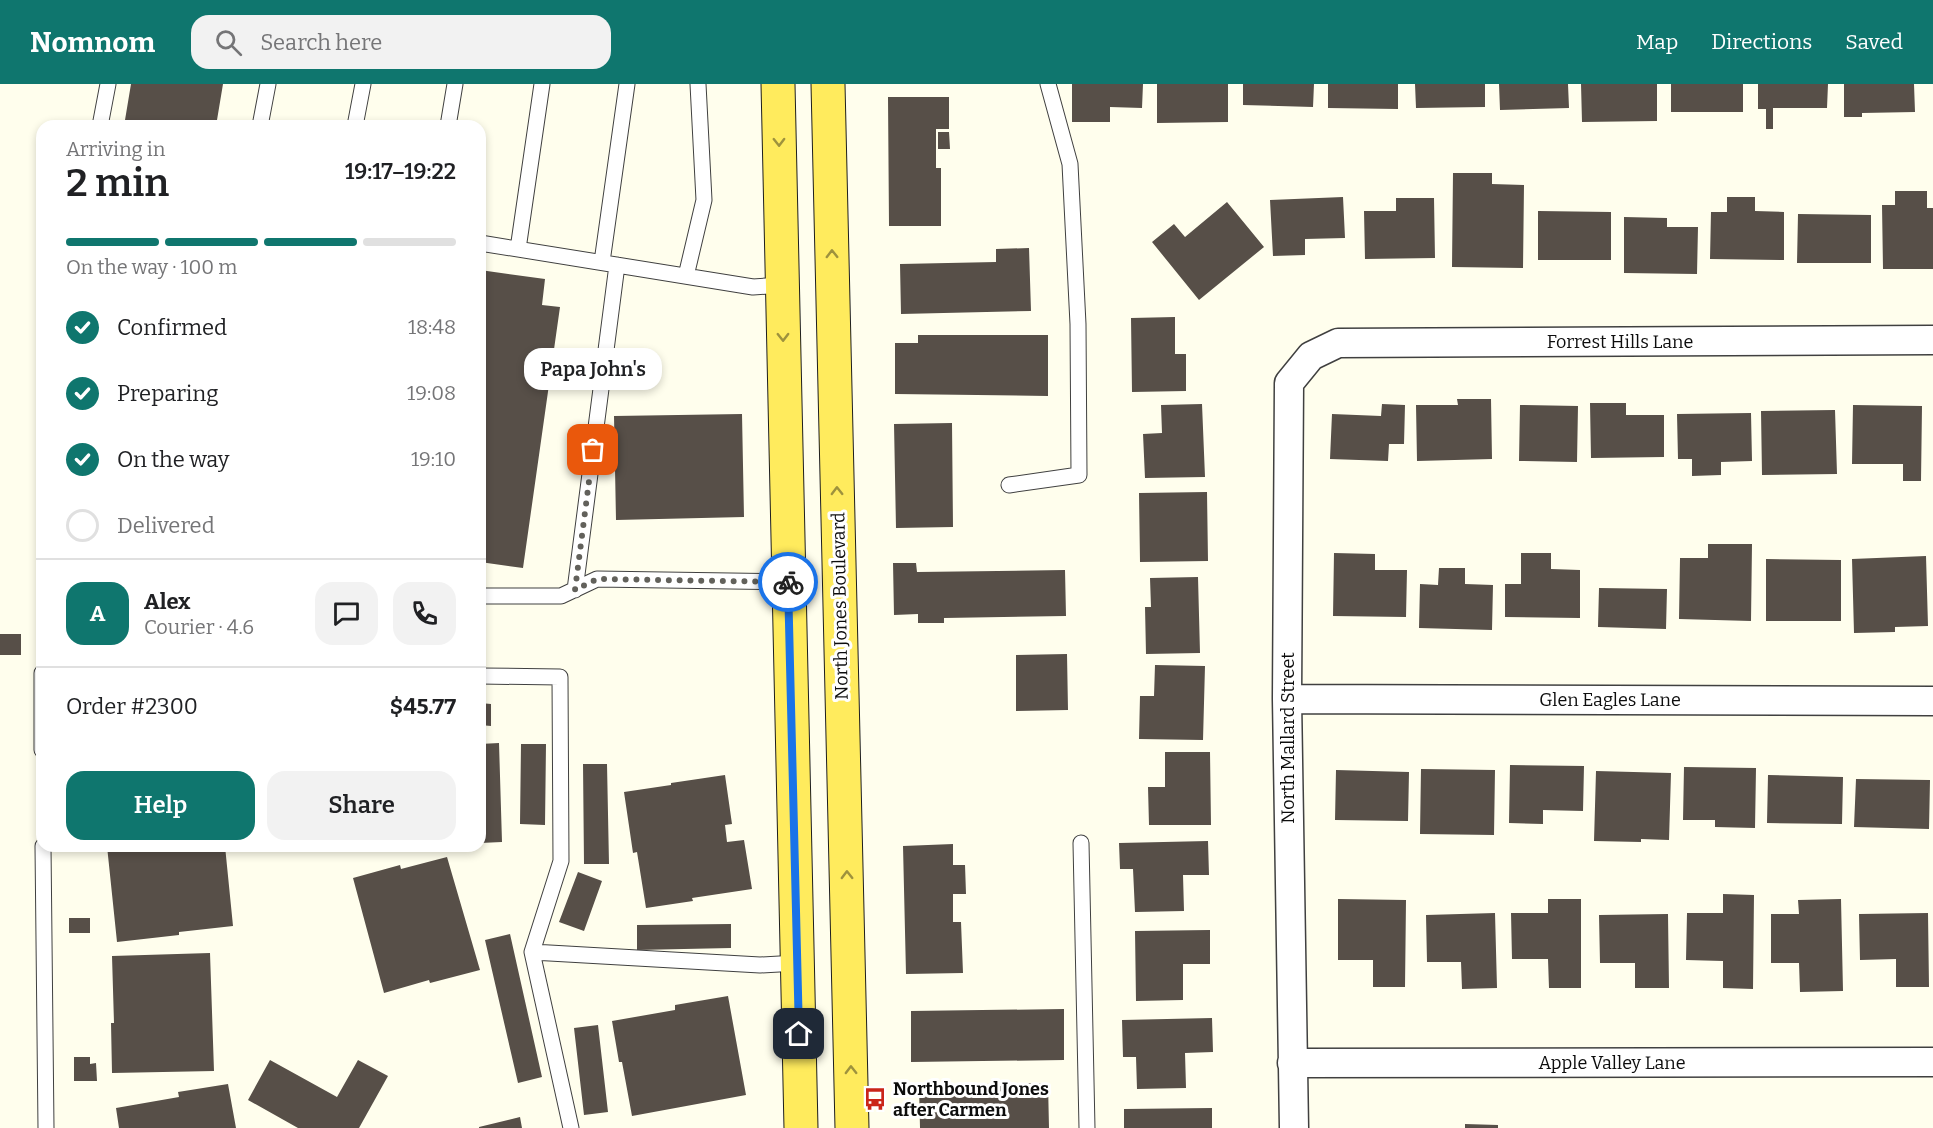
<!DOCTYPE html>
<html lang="en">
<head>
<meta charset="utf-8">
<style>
  body { margin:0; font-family:Bitter,serif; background:#f2f2f2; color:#202124; height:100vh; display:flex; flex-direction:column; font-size:22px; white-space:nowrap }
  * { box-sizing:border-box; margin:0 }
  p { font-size:20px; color:#757577 }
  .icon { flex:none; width:33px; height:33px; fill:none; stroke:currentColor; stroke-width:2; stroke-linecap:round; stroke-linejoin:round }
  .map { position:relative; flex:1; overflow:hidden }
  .details { position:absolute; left:36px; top:36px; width:450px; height:732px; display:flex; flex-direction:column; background:#fff; border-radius:18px; box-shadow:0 3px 9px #0003 }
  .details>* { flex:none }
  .pin { position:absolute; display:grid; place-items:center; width:51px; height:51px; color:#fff; margin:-26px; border-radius:12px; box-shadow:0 3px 9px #0006 }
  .courier { position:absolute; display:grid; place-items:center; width:60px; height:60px; margin:-30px; border:4px solid #1a73e8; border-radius:50%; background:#fff; color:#222; box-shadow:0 2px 8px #0007 }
  .bubble { position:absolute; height:42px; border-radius:18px; background:#fff; box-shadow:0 3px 9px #0003; font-size:20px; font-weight:600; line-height:42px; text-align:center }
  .summary em { font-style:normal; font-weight:600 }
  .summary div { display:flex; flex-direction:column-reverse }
  .summary { display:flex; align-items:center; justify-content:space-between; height:102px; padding:0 30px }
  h1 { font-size:39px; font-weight:600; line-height:45px }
  .bar { display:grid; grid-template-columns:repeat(4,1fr); gap:9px 6px; align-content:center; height:72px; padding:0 30px }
  .bar i { height:8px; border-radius:4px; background:#e0e0e0 }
  .bar .selected { background:#0f766e }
  .bar p { grid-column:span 4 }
  .line { display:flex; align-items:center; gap:15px; padding:0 30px; border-top:2px solid #e0e0e0 }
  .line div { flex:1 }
  .round { display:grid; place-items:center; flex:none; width:63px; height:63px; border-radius:18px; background:#f2f2f2 }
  ol { padding:0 30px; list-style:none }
  li { display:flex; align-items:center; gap:18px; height:66px }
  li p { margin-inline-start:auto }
  li .icon { padding:6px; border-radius:50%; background:#0f766e; color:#fff; stroke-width:4 }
  li:last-child { color:#757577 }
  li i { width:33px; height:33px; border:3px solid #e0e0e0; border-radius:50% }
  .primary-button { display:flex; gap:12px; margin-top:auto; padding:12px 30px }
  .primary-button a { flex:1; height:69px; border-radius:18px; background:#0f766e; color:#fff; font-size:24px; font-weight:600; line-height:69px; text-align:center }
  .primary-button a+a { background:#f2f2f2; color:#202124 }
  header { display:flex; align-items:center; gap:36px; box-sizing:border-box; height:84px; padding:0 30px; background:#0f766e; color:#fff }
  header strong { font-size:28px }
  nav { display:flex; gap:33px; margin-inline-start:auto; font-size:21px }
  .search { width:420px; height:54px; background:#f2f2f2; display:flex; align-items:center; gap:15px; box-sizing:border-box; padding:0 21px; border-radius:18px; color:#757577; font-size:22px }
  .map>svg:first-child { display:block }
  .building { fill:#574f48 }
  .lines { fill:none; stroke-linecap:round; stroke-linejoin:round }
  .service-casing { stroke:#404040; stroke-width:17 }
  .minor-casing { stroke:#404040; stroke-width:31 }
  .primary-casing { stroke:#1e1e1e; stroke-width:35 }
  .service { stroke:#fff; stroke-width:15 }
  .minor { stroke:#fff; stroke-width:28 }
  .primary { stroke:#ffeb5d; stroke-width:33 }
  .oneway { stroke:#9e923d }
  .done { stroke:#62615b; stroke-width:6; stroke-dasharray:0 10.8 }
  .route { stroke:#1a73e8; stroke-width:8 }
  .labels { text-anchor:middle; stroke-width:6; stroke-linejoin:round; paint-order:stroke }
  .street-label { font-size:18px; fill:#0d0d0d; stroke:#fff }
  .poi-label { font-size:18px; font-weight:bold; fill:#0d0d0d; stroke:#fff; text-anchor:start }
</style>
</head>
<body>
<header>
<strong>Nomnom</strong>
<div class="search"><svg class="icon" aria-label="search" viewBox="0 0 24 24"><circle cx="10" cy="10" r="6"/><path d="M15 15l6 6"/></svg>Search here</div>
<nav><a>Map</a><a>Directions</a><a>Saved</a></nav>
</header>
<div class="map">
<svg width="1933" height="1044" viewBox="0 0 1933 1044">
  <rect width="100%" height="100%" fill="#fffeed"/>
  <path class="building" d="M131 0H223L216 42H124Z
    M1072 0H1143L1142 24 1110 23V38H1072Z
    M1157 0H1228V38L1157 39Z
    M1243 0H1314L1313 23 1243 21Z
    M1328 0H1398V25L1328 24Z
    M1415 0H1485V23L1416 24Z
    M1499 0H1568L1569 24 1500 26Z
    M1581 0H1657V37L1582 38Z
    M1671 0H1743V28H1671Z
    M1758 0H1828L1827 24H1773V45H1766V25H1758Z
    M1844 0H1914L1915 28 1862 29V33H1844Z
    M888 13H949V45H936V84H941V142H889Z
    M938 48H949L950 65H938Z
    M1453 89H1492V100L1524 101 1523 184 1452 183Z
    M1895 107H1927V124H1933V185H1883L1882 121H1895Z
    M1343 113 1345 154 1305 155V171L1273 172 1270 116Z
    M1727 113H1755V127L1784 128V176L1710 175 1711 128H1727Z
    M1396 114H1434L1435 174 1365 175 1364 127H1396Z
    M1227 118 1264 163 1199 216 1152 158 1174 140 1185 153Z
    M1538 127 1611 128V176H1538Z
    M1798 130 1871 131V179H1797Z
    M1624 133 1667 134V143H1698L1697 190 1624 189Z
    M1029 164 1031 227 901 230 900 180 996 178V165Z
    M480 186 545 195 542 221 560 223 523 484 480 478Z
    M1175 233V270H1186V307L1132 308 1131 234Z
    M918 251H1048V312L895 310V259H918Z
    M1457 315H1491L1492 375 1417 377 1416 321H1458Z
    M1590 319H1626V331H1664V373L1591 374Z
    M1202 320 1205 393 1145 394 1143 350 1162 349 1161 321Z
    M1382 320 1405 321 1404 360H1389L1388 377 1330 375 1332 330 1381 332Z
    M1520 321 1578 322 1577 378 1519 377Z
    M1853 321 1922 322 1921 397H1903V380H1852Z
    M1835 326 1837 390 1762 391 1761 327Z
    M1751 329 1752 377 1721 378V391L1692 392V375H1678L1677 330Z
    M742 330 744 433 616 436 614 332Z
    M952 339 953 443 896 444 894 340Z
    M1207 408 1208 477 1140 478 1139 409Z
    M1708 460H1752L1751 537 1679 535 1680 474H1708Z
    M1334 469 1375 470V486H1407L1406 533 1333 532Z
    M1521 469H1551V485L1580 486V534L1505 533V500H1521Z
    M1926 472 1928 542 1895 543V548L1854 549 1852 475Z
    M1766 475 1841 476V537H1766Z
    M893 479H916L917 488 1065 486 1066 532 944 534V539H918V530L894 531Z
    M1439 484H1465V500L1493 501 1492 546 1419 544 1420 500 1438 501Z
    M1198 493 1200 569 1146 570 1145 523H1151L1150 494Z
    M1599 504 1667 505 1666 545 1598 543Z
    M0 550H21V571H0Z
    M1067 570 1068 626 1016 627V571Z
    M1155 581 1205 582 1203 656 1139 655 1140 612H1154Z
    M480 619 491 620V642L480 641Z
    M499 659 502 758 480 759V660Z
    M521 660H546L545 741 520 740Z
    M1165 668H1210L1211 741H1149L1148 703H1165Z
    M583 680H607L609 780H584Z
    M1510 681 1584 682 1583 727 1543 726V740L1509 739Z
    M1684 683 1756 684 1755 744 1715 743V736H1683Z
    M1421 685 1495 686 1494 751 1420 750Z
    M1336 686 1409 688 1408 737 1335 736Z
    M1596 687 1671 689 1669 756 1641 755V758L1594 757Z
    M725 691 732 740 725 741 727 758 744 756 752 805 692 814 693 817 646 824 637 768 633 769 624 708 671 701V699Z
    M1768 691 1843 693 1842 740 1767 739Z
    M1856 695 1930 696 1929 745 1854 743Z
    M1208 757 1209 791H1183L1184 827 1135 828 1133 785H1120L1119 759Z
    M953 760V781H965L966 810H953V838H961L963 889 906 890 903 762Z
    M107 762H225L233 842 179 848V851L117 858Z
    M447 773 480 886 430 899 429 896 384 909 353 794 400 781 401 785Z
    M578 788 602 797 584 847 559 838Z
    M1723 810 1754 811 1753 905 1723 904V877L1686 876 1687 829H1723Z
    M1338 815 1406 816 1405 903H1373V876H1338Z
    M1548 815H1581V904H1549L1548 875H1512L1511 829H1548Z
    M1841 815 1843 907 1800 908 1799 879H1771V830H1799L1798 816Z
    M1495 829 1497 904 1462 905 1461 878H1427L1426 831Z
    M1928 829 1929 903H1896V875L1860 876 1859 830Z
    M1668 830 1669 904H1635V879H1600L1599 831Z
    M69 834H90V849H69Z
    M731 840V864L637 866V841Z
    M1210 846V880H1183V916L1136 917 1135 847Z
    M510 850 542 993 518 999 485 856Z
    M210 869 214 987 112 989 111 939H114L112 872Z
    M728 912 746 1011 632 1032 622 978H619L612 937 675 926V921Z
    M1064 925V976L911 978V927Z
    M1212 934 1213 968 1185 969 1186 1004 1137 1005 1136 973H1123L1122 936Z
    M598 941 608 1028 584 1031 574 944Z
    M74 973H90V980L96 979 97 997H74Z
    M270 976 337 1013 358 976 388 992 359 1044H298L248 1016Z
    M1048 999 1049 1044H920L919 1001Z
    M228 1000 236 1044H119L116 1024 179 1013 178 1008Z
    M1212 1024V1044H1124V1025Z
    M520 1033 522 1044H479V1043Z
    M1465 1040 1498 1041V1044H1465Z"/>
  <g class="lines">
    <g class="service-casing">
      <path id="service" d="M100 42 108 0
        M260 42 268 0
        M355 42 363 0
        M448 42 455 0
        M480 159 753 203 782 201
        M518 165 542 0
        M602 178 627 0
        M686 192 704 116 698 0
        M1009 401 1079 391 1078 240 1070 80 1048 0
        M575 506 617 181
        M480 512H561L597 495 788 498
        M42 589V666
        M480 592 560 593 561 777 532 868 571 1044
        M1081 759 1087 1044
        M43 762 46 1044
        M532 868 760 881 797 879"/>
    </g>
    <g class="minor-casing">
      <path id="minor" d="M1287 615 1933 617
        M1292 979 1933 978
        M1294 1044 1287 615 1289 299 1311 272 1338 259 1933 256"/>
    </g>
    <g class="primary-casing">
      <path id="primary" d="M778 0 801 1044
        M828 0 852 1044"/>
    </g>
    <use href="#service" class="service"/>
    <use href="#minor" class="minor"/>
    <use href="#primary" class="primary"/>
  </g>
  <defs><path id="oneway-chevron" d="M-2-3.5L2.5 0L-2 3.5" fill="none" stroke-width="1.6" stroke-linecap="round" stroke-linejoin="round" transform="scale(1.5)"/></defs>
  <g class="oneway">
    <use href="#oneway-chevron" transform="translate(779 58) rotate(89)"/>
    <use href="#oneway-chevron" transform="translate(832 170) rotate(-91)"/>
    <use href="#oneway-chevron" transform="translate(783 253) rotate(89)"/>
    <use href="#oneway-chevron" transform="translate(837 407) rotate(-91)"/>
    <use href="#oneway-chevron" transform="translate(847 791) rotate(-91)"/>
    <use href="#oneway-chevron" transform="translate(851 986) rotate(-91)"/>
  </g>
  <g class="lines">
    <path class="done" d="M593 366 575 506 597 495 788 498"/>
    <path class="route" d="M788 498 799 950"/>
  </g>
  <defs>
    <g id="bus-bare" transform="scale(1.8)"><path d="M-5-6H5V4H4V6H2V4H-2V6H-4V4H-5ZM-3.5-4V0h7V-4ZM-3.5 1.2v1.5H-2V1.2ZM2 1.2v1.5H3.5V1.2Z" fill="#ca2518" stroke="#fff" stroke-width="2.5" paint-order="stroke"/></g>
  </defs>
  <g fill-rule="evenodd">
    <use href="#bus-bare" x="875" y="1015"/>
  </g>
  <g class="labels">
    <g class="street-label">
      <text x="1620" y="264">Forrest Hills Lane</text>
      <text transform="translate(840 522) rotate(-91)" y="6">North Jones Boulevard</text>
      <text x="1610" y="622">Glen Eagles Lane</text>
      <text transform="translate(1288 654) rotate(-90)" y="6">North Mallard Street</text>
      <text x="1612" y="985">Apple Valley Lane</text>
    </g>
    <g class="poi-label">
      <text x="893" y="1011">Northbound Jones<tspan x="893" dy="21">after Carmen</tspan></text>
    </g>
  </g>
</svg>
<div class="pin" style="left:593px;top:366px;background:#ea580c"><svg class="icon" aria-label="bag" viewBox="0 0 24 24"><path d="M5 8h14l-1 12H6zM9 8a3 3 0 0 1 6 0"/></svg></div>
<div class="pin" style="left:799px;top:950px;background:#1f2937"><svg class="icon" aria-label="home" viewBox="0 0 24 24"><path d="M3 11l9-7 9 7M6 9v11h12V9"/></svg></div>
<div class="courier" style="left:788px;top:498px"><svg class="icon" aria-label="bike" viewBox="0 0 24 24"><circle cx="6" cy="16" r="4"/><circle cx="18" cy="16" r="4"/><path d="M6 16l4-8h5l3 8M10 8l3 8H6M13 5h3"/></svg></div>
<div class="bubble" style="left:524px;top:264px;width:138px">Papa John's</div>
<section class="details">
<div class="summary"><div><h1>2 min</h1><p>Arriving in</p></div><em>19:17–19:22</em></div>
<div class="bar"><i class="selected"></i><i class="selected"></i><i class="selected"></i><i></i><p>On the way · 100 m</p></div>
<ol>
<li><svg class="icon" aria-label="check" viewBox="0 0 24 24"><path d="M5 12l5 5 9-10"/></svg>Confirmed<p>18:48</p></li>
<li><svg class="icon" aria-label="check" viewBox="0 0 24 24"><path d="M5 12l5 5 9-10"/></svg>Preparing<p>19:08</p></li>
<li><svg class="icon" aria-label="check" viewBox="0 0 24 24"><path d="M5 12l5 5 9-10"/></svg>On the way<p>19:10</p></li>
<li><i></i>Delivered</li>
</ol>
<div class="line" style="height:108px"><b class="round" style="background:#0f766e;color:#fff">A</b><div><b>Alex</b><p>Courier · 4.6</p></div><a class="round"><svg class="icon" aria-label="chat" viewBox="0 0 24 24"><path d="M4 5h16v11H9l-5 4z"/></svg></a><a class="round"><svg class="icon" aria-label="phone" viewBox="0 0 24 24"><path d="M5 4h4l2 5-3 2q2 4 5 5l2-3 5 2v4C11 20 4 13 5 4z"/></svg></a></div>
<div class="line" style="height:78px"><div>Order #2300</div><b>$45.77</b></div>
<div class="primary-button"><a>Help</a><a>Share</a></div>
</section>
</div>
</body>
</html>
